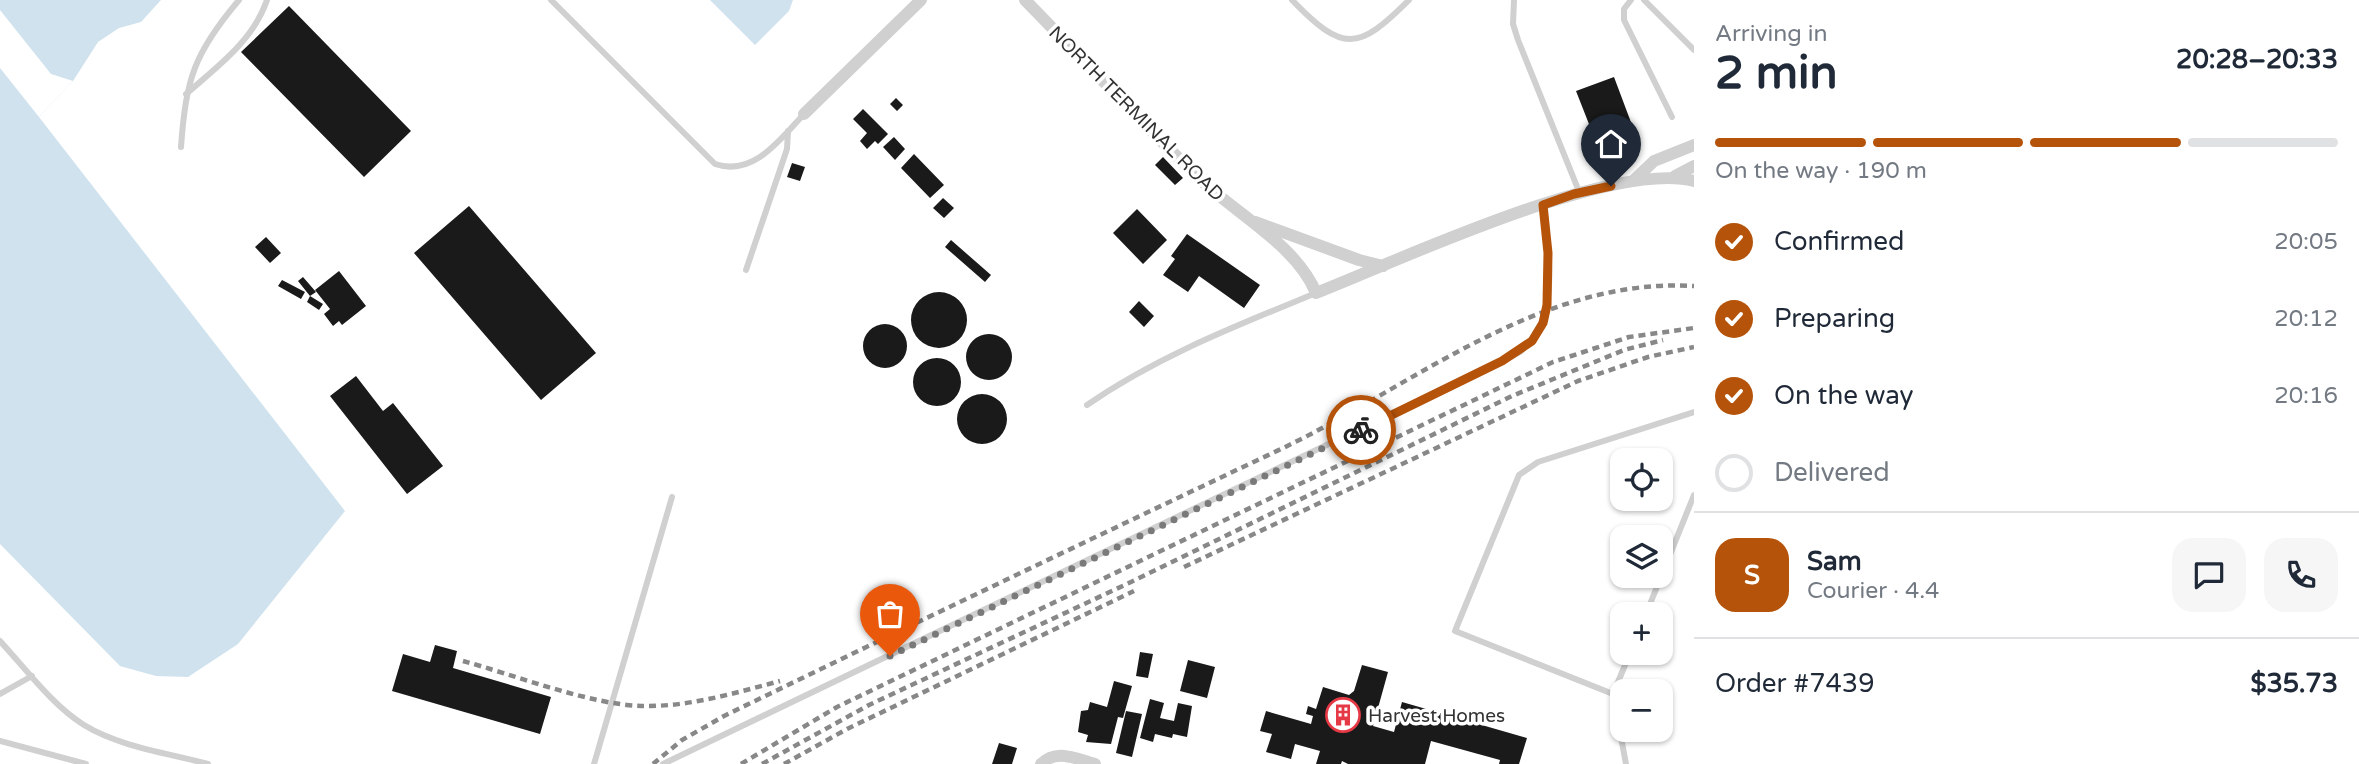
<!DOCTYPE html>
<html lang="en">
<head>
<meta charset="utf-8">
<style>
  body { margin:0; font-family:"Varela Round",sans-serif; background:#f6f6f7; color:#1f2937; height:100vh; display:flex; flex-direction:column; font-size:26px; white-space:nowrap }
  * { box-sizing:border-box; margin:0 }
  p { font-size:23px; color:#747a83 }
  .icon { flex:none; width:38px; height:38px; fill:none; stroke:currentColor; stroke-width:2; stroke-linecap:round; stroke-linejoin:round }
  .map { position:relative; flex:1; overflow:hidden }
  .sheet { display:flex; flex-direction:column; background:#fff; width:665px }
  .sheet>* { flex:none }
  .controls { position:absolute; left:1610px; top:448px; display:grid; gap:14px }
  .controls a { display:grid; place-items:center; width:63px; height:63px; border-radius:14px; background:#fff; box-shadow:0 2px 5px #0004; font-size:35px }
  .pin { position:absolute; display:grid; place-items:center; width:60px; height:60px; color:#fff; margin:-72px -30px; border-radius:50% 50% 50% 0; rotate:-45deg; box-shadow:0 0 7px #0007 }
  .pin .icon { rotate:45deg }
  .courier { position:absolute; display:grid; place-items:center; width:70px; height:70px; margin:-35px; border:5px solid #b45309; border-radius:50%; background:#fff; color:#222; box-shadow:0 2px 9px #0007 }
  .overview em { font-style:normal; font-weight:800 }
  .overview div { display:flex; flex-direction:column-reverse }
  .overview { display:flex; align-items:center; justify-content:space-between; height:119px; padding:0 21px }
  h1 { font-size:46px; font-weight:800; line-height:52px }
  .bar { display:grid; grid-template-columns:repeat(4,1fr); gap:10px 7px; align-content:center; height:84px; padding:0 21px }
  .bar i { height:9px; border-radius:5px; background:#e0e1e3 }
  .bar .active { background:#b45309 }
  .bar p { grid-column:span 4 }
  .line { display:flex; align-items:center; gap:18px; padding:0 21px; border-top:2px solid #e0e1e3 }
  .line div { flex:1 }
  .round { display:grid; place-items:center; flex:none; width:74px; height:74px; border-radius:21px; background:#f6f6f7 }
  ol { padding:0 21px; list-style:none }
  li { display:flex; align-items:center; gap:21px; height:77px }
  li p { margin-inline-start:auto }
  li .icon { padding:7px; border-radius:50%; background:#b45309; color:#fff; stroke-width:4 }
  li:last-child { color:#747a83 }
  li i { width:38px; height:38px; border:4px solid #e0e1e3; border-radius:50% }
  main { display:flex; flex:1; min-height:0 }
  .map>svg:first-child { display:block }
  .water { fill:#cfe2ee }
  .pier { fill:#fff }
  .building { fill:#1a1a1a }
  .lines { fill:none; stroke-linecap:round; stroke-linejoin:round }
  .service { stroke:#d0d0d0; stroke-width:6 }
  .minor { stroke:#d0d0d0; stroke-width:12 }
  .rail { stroke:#888; stroke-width:4.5; stroke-dasharray:7 5; stroke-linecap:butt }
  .done { stroke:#7a7a7a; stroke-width:7; stroke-dasharray:0 12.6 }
  .route { stroke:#b45309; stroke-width:9 }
  .labels { text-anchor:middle; stroke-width:7; stroke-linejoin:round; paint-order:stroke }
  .street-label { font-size:19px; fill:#333; stroke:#fff }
  .poi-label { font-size:19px; fill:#333; stroke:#fff; text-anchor:start }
</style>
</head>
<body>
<main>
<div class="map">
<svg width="1694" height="764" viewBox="0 0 1694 764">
  <rect width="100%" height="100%" fill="#fff"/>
  <path class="water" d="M0 0H161L141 22 119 28 98 42 73 81 39 117 345 511 238 644 188 677 156 676 120 666 0 544Z
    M710 0H793L789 11 755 45Z"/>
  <path class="pier" d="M0 10 51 74 73 81 39 117 0 68Z"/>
  <path class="building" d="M289 6 411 131 364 177 241 52Z
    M1614 77 1635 133 1598 147 1576 91Z
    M896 98 903 105 897 111 890 104Z
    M863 109 888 134 878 144 875 141 867 149 860 141 867 133 853 119Z
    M894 137 905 149 895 160 883 147Z
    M914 154 944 185 930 198 901 168Z
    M1163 157 1183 178 1175 185 1155 165Z
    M792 163 805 167 800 181 787 177Z
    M943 198 954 208 944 218 933 208Z
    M469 206 596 353 541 400 414 253Z
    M1137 209 1167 240 1143 264 1113 233Z
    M1187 234 1260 285 1244 308 1199 276 1188 292 1163 275 1175 259 1171 256Z
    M266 237 281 253 270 263 255 247Z
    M951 240 991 275 985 282 945 247Z
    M339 271 366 306 342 325 339 321 333 326 324 314 330 309 315 290Z
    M303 277 316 292 310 296 323 304 319 310 307 302 310 296 298 281Z
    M282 280 305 292 301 299 278 286Z
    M911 320a28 28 0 1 1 56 0a28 28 0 1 1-56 0Z
    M1139 301 1154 316 1144 327 1129 312Z
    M863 346a22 22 0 1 1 44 0a22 22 0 1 1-44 0Z
    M966 357a23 23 0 1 1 46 0a23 23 0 1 1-46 0Z
    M913 382a24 24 0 1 1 48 0a24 24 0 1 1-48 0Z
    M356 376 383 411 393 403 443 466 407 494 330 396Z
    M957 419a25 25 0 1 1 50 0a25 25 0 1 1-50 0Z
    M435 645 457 651 453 668 551 697 540 734 392 691 403 654 430 662Z
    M1140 652 1153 654 1148 678 1136 676Z
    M1188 660 1215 667 1207 698 1180 691Z
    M1362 665 1388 672 1373 726 1394 732 1402 702 1527 738 1519 764H1499L1500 760 1431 741 1425 764H1348L1342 761 1341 764H1316L1320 751 1295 744 1291 759 1266 752 1272 734 1260 731 1266 711 1311 724 1313 716 1306 714 1308 706 1316 709 1323 687 1349 695 1354 691Z
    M1114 681 1132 686 1123 718 1118 717 1111 744 1086 742 1088 735 1078 732 1081 711 1088 710 1090 702 1107 707Z
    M1150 699 1164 703 1160 718 1174 721 1178 703 1192 706 1187 737 1173 734 1172 738 1155 734 1153 742 1140 738Z
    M1126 711 1142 714 1132 757 1116 753Z
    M999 743 1017 748 1012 764H992Z"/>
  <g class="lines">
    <path class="service" d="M551 0 715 164C753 177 780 140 804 114
      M1292 0C1343 53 1358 51 1409 0
      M1514 0 1513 24 1518 40 1580 194
      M1631 0 1624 9V20L1672 117
      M1644 0 1694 50
      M186 94C217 67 253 41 267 0
      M181 147C186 79 194 53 239 0
      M746 270 787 149 788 131
      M1087 405C1158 356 1236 326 1316 293
      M1646 614 1694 495
      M0 641C26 669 52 705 84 725 120 747 168 753 208 764
      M0 694 32 676
      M1613 694 1630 653
      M0 741 86 764
      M594 764 672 497
      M663 764 1520 352C1562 316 1548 255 1543 205
      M1626 764 1613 694 1455 631 1519 475 1538 462 1694 412"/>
    <path class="minor" d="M1025 0C1084 60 1141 123 1202 181 1237 214 1297 246 1316 293 1400 260 1612 160 1694 181
      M804 114 921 0
      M1675 176 1694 166
      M1633 181 1654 161 1694 145
      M1255 222 1359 260 1383 266
      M1041 764C1057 748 1076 759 1095 764"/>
    <path class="rail" d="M1184 567 1578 381 1648 357 1694 347
      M463 661C514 675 592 705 642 706 689 707 735 693 780 681
      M653 764 682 740 724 716C909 626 1095 537 1281 449 1413 386 1540 277 1694 286
      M741 764 837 707 1553 362 1629 337 1694 328
      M762 764 869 705 1131 582 1512 396 1624 350 1663 340
      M784 764 847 729 1134 591"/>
  </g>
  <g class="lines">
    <path class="done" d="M890 656 1361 430"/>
    <path class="route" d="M1361 430 1502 361 1532 341 1543 323 1547 305 1548 253 1543 205 1574 194 1611 186"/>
  </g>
  <defs>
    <g id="building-ring" transform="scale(1.75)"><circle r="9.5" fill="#fff" stroke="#e63946" stroke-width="1.5"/><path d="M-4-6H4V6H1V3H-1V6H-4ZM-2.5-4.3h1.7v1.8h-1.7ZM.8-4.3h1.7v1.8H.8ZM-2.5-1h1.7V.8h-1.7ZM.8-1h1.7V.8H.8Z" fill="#e63946"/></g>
  </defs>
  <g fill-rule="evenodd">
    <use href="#building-ring" x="1343" y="715"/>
  </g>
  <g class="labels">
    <g class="street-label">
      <text transform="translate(1137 113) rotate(45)" y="7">NORTH TERMINAL ROAD</text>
    </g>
    <g class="poi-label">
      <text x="1368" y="722">Harvest Homes</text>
    </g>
  </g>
</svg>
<div class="controls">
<a><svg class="icon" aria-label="locate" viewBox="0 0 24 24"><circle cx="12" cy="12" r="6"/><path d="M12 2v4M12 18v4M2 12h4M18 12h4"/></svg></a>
<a><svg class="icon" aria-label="layers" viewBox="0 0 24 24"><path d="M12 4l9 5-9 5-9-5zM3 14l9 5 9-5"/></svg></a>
<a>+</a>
<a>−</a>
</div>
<div class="pin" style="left:890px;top:656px;background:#ea580c"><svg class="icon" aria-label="bag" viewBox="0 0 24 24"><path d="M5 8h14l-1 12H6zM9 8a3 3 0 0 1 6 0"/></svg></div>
<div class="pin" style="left:1611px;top:186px;background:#1f2937"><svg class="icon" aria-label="home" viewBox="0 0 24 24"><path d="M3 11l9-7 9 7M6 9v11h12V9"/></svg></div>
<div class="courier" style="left:1361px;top:430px"><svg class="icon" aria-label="bike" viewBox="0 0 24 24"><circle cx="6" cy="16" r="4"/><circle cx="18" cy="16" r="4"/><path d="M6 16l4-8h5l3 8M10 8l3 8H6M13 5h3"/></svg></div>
</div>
<section class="sheet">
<div class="overview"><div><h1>2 min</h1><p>Arriving in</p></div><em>20:28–20:33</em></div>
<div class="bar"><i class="active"></i><i class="active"></i><i class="active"></i><i></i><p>On the way · 190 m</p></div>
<ol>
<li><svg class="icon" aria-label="check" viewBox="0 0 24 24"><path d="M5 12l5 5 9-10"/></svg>Confirmed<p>20:05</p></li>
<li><svg class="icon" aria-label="check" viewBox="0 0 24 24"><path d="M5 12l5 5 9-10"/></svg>Preparing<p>20:12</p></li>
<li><svg class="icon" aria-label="check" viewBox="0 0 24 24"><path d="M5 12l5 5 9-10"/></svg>On the way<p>20:16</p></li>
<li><i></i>Delivered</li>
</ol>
<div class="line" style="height:126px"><b class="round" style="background:#b45309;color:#fff">S</b><div><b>Sam</b><p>Courier · 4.4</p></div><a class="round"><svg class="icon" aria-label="chat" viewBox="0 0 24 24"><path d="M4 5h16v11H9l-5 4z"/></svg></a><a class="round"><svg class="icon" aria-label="phone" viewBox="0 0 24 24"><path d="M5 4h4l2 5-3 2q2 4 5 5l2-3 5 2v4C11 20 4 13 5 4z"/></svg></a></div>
<div class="line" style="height:91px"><div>Order #7439</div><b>$35.73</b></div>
</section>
</main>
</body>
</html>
